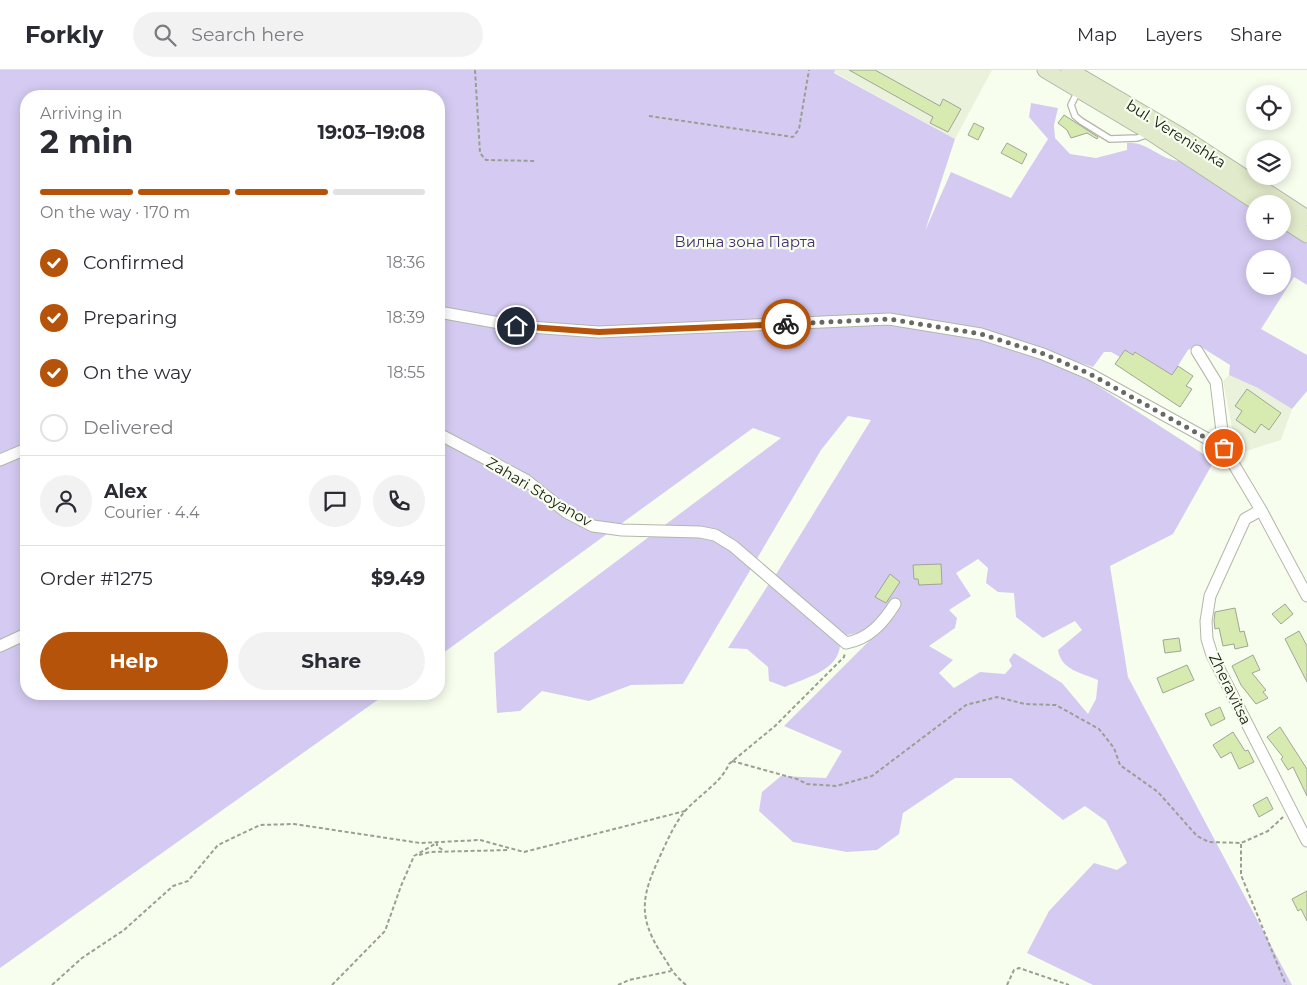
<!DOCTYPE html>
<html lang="en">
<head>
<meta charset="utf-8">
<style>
  body { margin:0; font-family:Montserrat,sans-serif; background:#f2f2f3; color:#2b2b33; height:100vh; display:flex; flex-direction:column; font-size:19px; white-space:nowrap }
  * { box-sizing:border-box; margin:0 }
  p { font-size:16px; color:#7c7c81 }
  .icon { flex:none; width:28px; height:28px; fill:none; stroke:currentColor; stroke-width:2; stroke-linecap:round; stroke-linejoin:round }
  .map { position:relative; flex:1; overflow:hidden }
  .sheet { position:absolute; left:20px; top:20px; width:425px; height:610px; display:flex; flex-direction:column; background:#fff; border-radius:20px; box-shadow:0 2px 12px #0003 }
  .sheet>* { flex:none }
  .fabs { position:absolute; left:1246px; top:15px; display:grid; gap:10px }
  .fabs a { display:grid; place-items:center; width:45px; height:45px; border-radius:50%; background:#fff; box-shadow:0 2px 12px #0003; font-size:25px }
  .pin { position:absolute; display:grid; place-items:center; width:42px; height:42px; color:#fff; margin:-21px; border:2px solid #fff; border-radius:50%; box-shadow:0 1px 5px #0007 }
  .courier { position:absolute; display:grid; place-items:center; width:50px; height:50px; margin:-25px; border:4px solid #b45309; border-radius:50%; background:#fff; color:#222; box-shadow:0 1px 6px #0007 }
  .head em { font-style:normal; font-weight:700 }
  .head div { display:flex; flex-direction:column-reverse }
  .head { display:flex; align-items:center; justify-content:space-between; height:85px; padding:0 20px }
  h1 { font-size:32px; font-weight:700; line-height:38px }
  .bar { display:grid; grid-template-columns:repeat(4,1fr); gap:8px 5px; align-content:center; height:60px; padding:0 20px }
  .bar i { height:6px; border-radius:4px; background:#e1e1e2 }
  .bar .on { background:#b45309 }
  .bar p { grid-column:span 4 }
  .line { display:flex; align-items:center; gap:12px; padding:0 20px; border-top:1px solid #e1e1e2 }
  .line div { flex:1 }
  .round { display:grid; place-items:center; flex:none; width:52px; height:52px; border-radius:26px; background:#f2f2f3 }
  ol { padding:0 20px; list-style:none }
  li { display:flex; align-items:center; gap:15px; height:55px }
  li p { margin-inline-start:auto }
  li .icon { padding:5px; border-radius:50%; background:#b45309; color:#fff; stroke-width:4 }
  li:last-child { color:#7c7c81 }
  li i { width:28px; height:28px; border:2px solid #e1e1e2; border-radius:50% }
  .action { display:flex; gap:10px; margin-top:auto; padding:10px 20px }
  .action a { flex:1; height:58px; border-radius:30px; background:#b45309; color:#fff; font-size:20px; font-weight:700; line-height:58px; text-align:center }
  .action a+a { background:#f2f2f3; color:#2b2b33 }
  header { display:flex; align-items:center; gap:30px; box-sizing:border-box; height:70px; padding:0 25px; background:#fff; border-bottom:1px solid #e1e1e2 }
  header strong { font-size:24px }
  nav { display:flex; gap:28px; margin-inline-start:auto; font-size:18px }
  .search { width:350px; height:45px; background:#f2f2f3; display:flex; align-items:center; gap:12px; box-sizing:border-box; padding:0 18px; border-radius:28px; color:#7c7c81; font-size:19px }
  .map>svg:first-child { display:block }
  .built { fill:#eaf2db }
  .green { fill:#d5cbf2; fill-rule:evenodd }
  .building { fill:#d7eaaf; stroke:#a0a596 }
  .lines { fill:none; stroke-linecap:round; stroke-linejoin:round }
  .lane-casing { stroke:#b2b7a9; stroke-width:8 }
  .street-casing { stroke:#b2b7a9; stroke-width:13 }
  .secondary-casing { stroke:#b2b7a9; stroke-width:17 }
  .path { stroke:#9a9f93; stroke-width:2; stroke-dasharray:4 2.5; stroke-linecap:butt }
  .lane { stroke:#fff; stroke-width:5.5 }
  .street { stroke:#fff; stroke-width:11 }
  .secondary { stroke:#e1eaca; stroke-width:15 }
  .done { stroke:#676a61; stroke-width:5; stroke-dasharray:0 9 }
  .route { stroke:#b45309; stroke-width:6 }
  .labels { text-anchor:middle; stroke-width:4.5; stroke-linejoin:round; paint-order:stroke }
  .street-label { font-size:15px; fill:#191b15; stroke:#f8feee }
  .park-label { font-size:15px; fill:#462d6f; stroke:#f8feee }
</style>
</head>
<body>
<header>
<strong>Forkly</strong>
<div class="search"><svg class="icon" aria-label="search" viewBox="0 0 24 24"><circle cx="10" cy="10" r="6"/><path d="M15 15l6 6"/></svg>Search here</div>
<nav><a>Map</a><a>Layers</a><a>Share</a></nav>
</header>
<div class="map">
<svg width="1307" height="915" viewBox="0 0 1307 915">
  <rect width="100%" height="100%" fill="#f8feee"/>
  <path class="built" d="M835 0H992L955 69 834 2Z
    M1229 305 1258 318 1292 339 1281 370 1240 383 1234 368 1223 311Z"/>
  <path class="green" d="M0 0H835L834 3 955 69 925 161 951 102 1011 128 1048 69 1029 47 1031 33 1058 38 1054 55 1055 68 1070 84 1096 88 1127 80V73C1147 71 1160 90 1179 91L1255 140V161H1282L1283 158 1307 174V215L1294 207 1261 259 1307 285V321L1292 339 1258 318 1229 305 1230 295 1198 275 1188 280 1172 305 1136 282 1133 285 1125 280 1120 287 1111 282H1104L1093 297 1002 267 1087 309 1214 391 1173 464 1110 496 1128 607 1292 915H1093L1027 883 1049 841 1094 793 1117 800 1127 793 1106 751 1085 736 1063 750 1011 708H955L903 743 899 764 877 780 847 782 793 772 759 741 762 722 781 706 826 708 842 681 784 656 897 543 888 536C875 552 867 564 845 565L775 506 871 350 848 346 821 380 683 614 631 615 589 631 542 621 520 641 497 643 494 583 781 368 753 358 439 586V26H26V624H386L0 898ZM1255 189H1282V216H1255ZM978 489 988 498 986 513 998 522 1014 523 1016 547 1043 568 1075 551 1082 560 1058 580C1061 600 1082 603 1098 610L1096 629 1088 644 1062 613 1014 583 1009 590 1012 596 1005 604 980 602 954 618 939 603 953 590 929 576 955 558 957 548 949 540 971 526 956 503Z
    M770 512 840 574C840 600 805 608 785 617L769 611 768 597 747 579 728 578Z"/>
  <path class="building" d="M849 0H875L940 36 943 29 961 39 948 62 930 53 933 47Z
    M1064 45 1098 67 1097 69 1087 63 1071 68 1067 60 1058 53Z
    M974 53 984 58 978 70 968 65Z
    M1007 73 1027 84 1022 94 1001 83Z
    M1125 280 1133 285 1135 282 1172 305 1178 296 1193 306 1186 316 1192 319 1180 337 1115 294Z
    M1247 319 1281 343 1269 360 1261 354 1255 363 1236 350 1242 341 1235 336Z
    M941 494 942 514 919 515 918 509H914L913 495Z
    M890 504 900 512 886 533 875 527Z
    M1285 534 1293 544 1281 554 1272 544Z
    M1235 538 1240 562 1244 561 1248 576 1235 579 1234 574 1223 576 1219 558 1215 559 1214 551 1215 542Z
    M1299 561 1307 576V612L1285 569Z
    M1179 568 1181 581 1165 583 1163 570Z
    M1253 585 1260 600 1252 603 1266 620 1263 622 1268 628 1256 634 1241 615 1232 596Z
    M1187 595 1194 610 1163 623 1157 608Z
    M1220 637 1225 649 1211 656 1205 644Z
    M1280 657 1307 699V726L1293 697 1288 700 1281 689 1283 687 1267 667Z
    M1233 662 1245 681 1248 680 1254 692 1239 699 1231 682 1221 688 1213 675Z
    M1267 727 1273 739 1259 747 1253 735Z
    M1307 821V851L1301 839 1298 841 1292 829Z"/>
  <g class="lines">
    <g class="lane-casing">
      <path id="lane" d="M1078 21 1071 35 1075 46 1081 51 1110 69 1137 68 1149 64"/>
    </g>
    <g class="street-casing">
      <path id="street" d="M439 242 516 256 599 262 889 249 981 264 1043 284 1090 304 1224 378 1261 440 1307 526
        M1197 281 1216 312 1224 378
        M439 364 526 410 566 442 593 456 622 460 700 462 715 465 733 476 846 573C869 569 883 553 895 534
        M0 390 26 379
        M1261 440 1245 449 1210 526 1206 551 1207 569 1212 585 1307 771
        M0 576 26 564"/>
    </g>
    <g class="secondary-casing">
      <path id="secondary" d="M1045 0 1151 63 1259 134
        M1069 0 1180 65 1307 148
        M1282 149 1307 165"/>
    </g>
    <path class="path" d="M475 0 480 83 486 90 536 91
      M649 46 793 67 799 59 809 0
      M732 691 797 709 807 714 836 716 872 706 966 635 997 627 1025 634 1056 635 1099 659 1114 678 1120 695 1158 722 1197 766 1209 772 1241 773 1268 761 1283 747
      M437 772V776L444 781
      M1241 774V805L1286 915
      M419 785 430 782 509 780
      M52 915 82 888 124 860 173 816 188 811 218 775 260 755 294 754 420 773 480 770 524 782 685 741
      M332 915 385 861 401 816 414 786 435 774
      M618 915 629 910 671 901
      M686 915C671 902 672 899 661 883 636 844 643 823 661 784 668 769 675 753 685 741 699 725 721 713 729 694L775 656 844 587 845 583
      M1007 915 1014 900 1019 898 1069 915"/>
    <use href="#lane" class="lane"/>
    <use href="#street" class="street"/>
    <use href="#secondary" class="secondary"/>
  </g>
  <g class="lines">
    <path class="done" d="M786 254 889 249 981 264 1044 284 1090 304 1224 378"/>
    <path class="route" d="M516 256 599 262 786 254"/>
  </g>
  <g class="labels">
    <g class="street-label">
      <text transform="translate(1176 64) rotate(32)" y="5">bul. Verenishka</text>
      <text transform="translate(539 422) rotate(31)" y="5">Zahari Stoyanov</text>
      <text transform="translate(1230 619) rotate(64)" y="5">Zheravitsa</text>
    </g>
    <g class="park-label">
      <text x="745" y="177">Вилна зона Парта</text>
    </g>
  </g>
</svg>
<div class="fabs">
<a><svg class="icon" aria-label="locate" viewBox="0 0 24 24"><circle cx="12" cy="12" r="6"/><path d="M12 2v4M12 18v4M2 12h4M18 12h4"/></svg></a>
<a><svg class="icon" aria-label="layers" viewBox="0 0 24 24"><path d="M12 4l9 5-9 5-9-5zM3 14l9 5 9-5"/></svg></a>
<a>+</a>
<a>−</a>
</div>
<div class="pin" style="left:1224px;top:378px;background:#ea580c"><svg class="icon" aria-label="bag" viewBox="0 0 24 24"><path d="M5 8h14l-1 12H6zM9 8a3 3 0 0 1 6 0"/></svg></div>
<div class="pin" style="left:516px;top:256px;background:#1f2937"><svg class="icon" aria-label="home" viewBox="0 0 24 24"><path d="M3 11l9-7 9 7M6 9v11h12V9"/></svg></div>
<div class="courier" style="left:786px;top:254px"><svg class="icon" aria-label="bike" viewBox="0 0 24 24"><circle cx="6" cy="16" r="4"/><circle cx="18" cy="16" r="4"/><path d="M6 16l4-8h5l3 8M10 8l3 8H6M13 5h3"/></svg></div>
<section class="sheet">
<div class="head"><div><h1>2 min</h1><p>Arriving in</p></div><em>19:03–19:08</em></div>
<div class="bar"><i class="on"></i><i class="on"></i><i class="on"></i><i></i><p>On the way · 170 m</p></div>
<ol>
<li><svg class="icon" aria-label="check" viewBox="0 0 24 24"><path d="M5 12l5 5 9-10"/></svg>Confirmed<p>18:36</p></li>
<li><svg class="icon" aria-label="check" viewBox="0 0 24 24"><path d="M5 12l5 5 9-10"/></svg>Preparing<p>18:39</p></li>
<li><svg class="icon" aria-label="check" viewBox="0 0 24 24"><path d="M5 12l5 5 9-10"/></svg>On the way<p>18:55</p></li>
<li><i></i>Delivered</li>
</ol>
<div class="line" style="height:90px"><a class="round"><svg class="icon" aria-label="person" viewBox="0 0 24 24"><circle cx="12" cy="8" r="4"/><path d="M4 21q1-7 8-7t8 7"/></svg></a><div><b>Alex</b><p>Courier · 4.4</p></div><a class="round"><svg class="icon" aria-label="chat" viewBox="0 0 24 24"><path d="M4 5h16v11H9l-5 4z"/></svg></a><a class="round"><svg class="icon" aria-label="phone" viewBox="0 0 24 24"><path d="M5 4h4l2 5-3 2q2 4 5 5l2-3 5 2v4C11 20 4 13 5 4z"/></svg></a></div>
<div class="line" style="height:65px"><div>Order #1275</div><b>$9.49</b></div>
<div class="action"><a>Help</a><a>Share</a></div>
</section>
</div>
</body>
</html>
